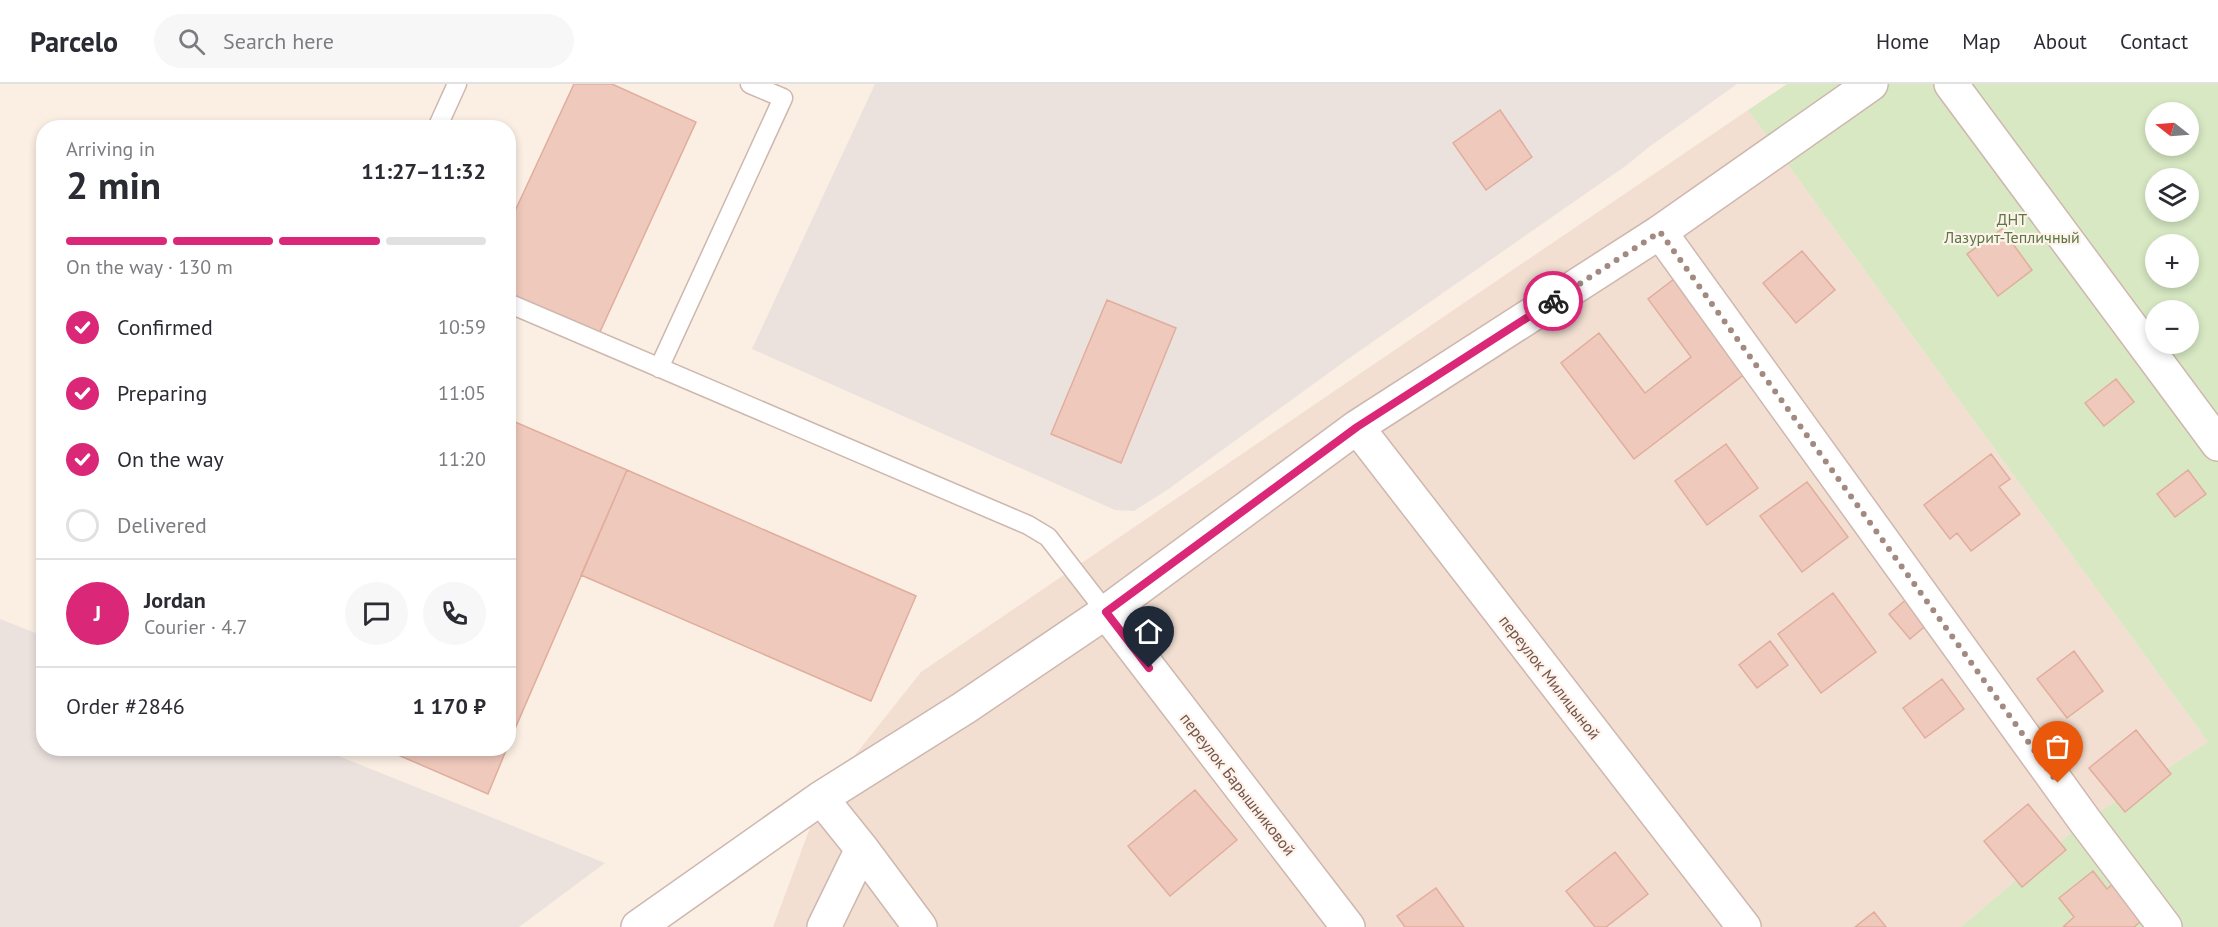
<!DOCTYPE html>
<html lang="en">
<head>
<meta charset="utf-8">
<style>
  body { margin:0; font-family:"PT Sans",sans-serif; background:#f7f7f7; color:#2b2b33; height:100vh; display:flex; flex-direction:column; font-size:22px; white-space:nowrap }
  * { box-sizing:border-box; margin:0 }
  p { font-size:20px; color:#7c7c81 }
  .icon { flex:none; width:33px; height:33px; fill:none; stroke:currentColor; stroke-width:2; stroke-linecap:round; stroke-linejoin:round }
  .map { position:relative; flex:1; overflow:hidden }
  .details { position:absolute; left:36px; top:36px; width:480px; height:636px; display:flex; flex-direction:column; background:#fff; border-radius:24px; box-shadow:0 3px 9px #0003 }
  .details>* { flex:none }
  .needle { width:39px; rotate:287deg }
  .controls { position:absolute; left:2145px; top:18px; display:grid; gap:12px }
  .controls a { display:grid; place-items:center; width:54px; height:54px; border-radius:50%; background:#fff; box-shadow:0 3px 9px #0003; font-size:30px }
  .pin { position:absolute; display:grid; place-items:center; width:51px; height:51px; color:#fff; margin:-62px -26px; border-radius:50% 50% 50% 0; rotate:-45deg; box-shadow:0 0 6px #0007 }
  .pin .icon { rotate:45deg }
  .courier { position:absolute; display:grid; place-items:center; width:60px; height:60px; margin:-30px; border:4px solid #db2777; border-radius:50%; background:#fff; color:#222; box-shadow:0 2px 8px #0007 }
  .summary em { font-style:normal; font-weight:700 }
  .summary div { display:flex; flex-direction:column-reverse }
  .summary { display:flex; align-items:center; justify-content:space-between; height:102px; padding:0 30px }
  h1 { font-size:39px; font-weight:700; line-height:45px }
  .bar { display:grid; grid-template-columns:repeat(4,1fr); gap:9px 6px; align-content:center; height:72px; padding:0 30px }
  .bar i { height:8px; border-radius:4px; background:#e1e1e2 }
  .bar .active { background:#db2777 }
  .bar p { grid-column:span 4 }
  .line { display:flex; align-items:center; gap:15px; padding:0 30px; border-top:2px solid #e1e1e2 }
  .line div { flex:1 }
  .round { display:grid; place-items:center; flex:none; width:63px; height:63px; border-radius:32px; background:#f7f7f7 }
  ol { padding:0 30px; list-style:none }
  li { display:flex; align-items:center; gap:18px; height:66px }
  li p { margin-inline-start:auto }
  li .icon { padding:6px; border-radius:50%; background:#db2777; color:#fff; stroke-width:4 }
  li:last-child { color:#7c7c81 }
  li i { width:33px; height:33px; border:3px solid #e1e1e2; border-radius:50% }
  header { display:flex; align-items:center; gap:36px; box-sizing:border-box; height:84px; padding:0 30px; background:#fff; border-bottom:2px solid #e1e1e2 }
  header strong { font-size:28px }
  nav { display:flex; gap:33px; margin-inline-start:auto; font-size:21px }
  .search { width:420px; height:54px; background:#f7f7f7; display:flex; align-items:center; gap:15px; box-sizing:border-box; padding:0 21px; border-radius:33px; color:#7c7c81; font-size:22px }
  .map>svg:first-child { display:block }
  .residential { fill:#f2dfd2 }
  .industrial { fill:#ebe2de }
  .green { fill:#d7e8c3; fill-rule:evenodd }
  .building { fill:#efc9bc; stroke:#e1ad9d; stroke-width:1.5 }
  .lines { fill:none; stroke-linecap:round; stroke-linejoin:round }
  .lane-casing { stroke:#ceb7ae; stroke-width:21 }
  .street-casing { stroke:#ceb7ae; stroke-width:36 }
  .lane { stroke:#fff; stroke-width:18 }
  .street { stroke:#fff; stroke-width:33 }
  .done { stroke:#a28a81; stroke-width:6; stroke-dasharray:0 10.8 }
  .route { stroke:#db2777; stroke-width:8 }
  .labels { text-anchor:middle; stroke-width:4.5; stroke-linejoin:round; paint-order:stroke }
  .park-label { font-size:16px; fill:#5b7843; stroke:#fef3ea }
  .street-label { font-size:16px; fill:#72534b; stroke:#fef3ea }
</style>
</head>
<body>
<header>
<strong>Parcelo</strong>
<div class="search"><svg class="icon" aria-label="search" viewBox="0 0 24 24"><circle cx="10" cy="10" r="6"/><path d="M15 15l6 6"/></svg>Search here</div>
<nav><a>Home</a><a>Map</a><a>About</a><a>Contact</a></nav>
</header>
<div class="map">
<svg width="2218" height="843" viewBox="0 0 2218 843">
  <rect width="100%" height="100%" fill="#fbefe4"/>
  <path class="residential" d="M1748 26 2208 658 2085 737 1961 843H773L821 714 921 588Z"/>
  <path class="industrial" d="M875 0H1737L1649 63 1627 81 1348 275 1167 406 1134 427 1115 426 752 265Z
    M0 535 43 552 44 664 321 665 605 779 519 843H0Z"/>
  <path class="green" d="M1787 0H2218V843H1961L2085 737 2208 658 1748 26ZM2156 28H2188V62H2156ZM2156 94H2188V128H2156ZM2156 160H2188V194H2156ZM2156 226H2188V260H2156Z"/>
  <path class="building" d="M574 0H612L696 38 599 250 508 209V142Z
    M1500 26 1532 73 1486 106 1453 59Z
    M2002 145 2032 186 1998 212 1967 170Z
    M1802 167 1835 206 1796 239 1763 199Z
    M1678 192 1750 286 1634 375 1561 279 1599 249 1645 309 1691 273 1648 215Z
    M1107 216 1176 244 1121 379 1051 350Z
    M2116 295 2134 318 2104 342 2085 319Z
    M508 335 627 386 508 661Z
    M1726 360 1758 404 1707 441 1675 397Z
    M1991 370 2010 395 1999 403 2020 430 1971 467 1957 449 1950 455 1924 421Z
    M627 386 916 512 871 617 581 491Z
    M2188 386 2206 410 2175 433 2157 410Z
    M1807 398 1848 453 1802 488 1760 432Z
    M1833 509 1876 568 1821 609 1778 550Z
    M1908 514 1929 539 1910 555 1889 530Z
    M1770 557 1788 581 1757 604 1739 581Z
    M2074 567 2103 607 2067 634 2037 595Z
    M1942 595 1964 625 1925 654 1903 624Z
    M2136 646 2171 690 2125 728 2089 684Z
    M382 664H507L488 710Z
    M1195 706 1237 756 1170 812 1128 762Z
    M2028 720 2066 766 2022 803 1984 757Z
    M1615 768 1648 810 1606 843H1595L1566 807Z
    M2093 787 2107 805 2115 798 2144 835 2134 843H2063L2074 833 2059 814Z
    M1436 804 1464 843H1405L1397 832Z
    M1874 828 1886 843H1855Z"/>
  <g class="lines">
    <g class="lane-casing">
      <path id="lane" d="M437 44 457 0
        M508 219 1028 441 1048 453 1106 528
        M659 284 783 14 750 0"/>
    </g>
    <g class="street-casing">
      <path id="street" d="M1951 0 2218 360
        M1660 148 2085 737 2165 843
        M1357 343 1744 843
        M1106 528 1348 843
        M821 714 862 765 824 843
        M862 765 920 843
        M638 843 821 714 964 624 1106 528 1357 343 1660 148 1871 0"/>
    </g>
    <use href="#lane" class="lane"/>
    <use href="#street" class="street"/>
  </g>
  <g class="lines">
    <path class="done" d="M1553 217 1660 148 2058 699"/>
    <path class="route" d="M1149 584 1106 528 1357 343 1553 217"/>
  </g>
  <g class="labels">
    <g class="park-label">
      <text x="2012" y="141">ДНТ<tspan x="2012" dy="18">Лазурит-Тепличный</tspan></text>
    </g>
    <g class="street-label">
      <text transform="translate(1550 593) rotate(52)" y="6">переулок Милицыной</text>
      <text transform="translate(1238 700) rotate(52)" y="6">переулок Барышниковой</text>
    </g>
  </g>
</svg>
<div class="controls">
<a><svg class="needle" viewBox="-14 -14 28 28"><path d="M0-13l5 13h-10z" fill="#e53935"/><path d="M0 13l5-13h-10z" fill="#7c7c81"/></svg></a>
<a><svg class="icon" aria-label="layers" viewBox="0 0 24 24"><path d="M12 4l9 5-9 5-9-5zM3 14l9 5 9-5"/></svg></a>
<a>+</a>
<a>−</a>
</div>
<div class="pin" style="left:2058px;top:699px;background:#ea580c"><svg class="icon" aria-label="bag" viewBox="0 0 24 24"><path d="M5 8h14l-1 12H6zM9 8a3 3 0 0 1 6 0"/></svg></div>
<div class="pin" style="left:1149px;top:584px;background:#1f2937"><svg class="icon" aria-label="home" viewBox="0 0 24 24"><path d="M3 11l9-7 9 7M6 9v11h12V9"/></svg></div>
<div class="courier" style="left:1553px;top:217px"><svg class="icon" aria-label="bike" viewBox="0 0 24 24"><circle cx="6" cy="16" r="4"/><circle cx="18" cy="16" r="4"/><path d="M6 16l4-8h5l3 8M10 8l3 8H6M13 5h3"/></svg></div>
<section class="details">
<div class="summary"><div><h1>2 min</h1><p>Arriving in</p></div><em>11:27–11:32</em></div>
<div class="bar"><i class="active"></i><i class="active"></i><i class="active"></i><i></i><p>On the way · 130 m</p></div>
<ol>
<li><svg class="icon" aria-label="check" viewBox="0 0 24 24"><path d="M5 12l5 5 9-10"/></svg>Confirmed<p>10:59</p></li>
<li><svg class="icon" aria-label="check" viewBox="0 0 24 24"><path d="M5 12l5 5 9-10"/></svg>Preparing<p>11:05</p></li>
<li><svg class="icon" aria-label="check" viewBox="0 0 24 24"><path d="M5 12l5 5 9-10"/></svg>On the way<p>11:20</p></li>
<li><i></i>Delivered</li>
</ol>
<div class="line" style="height:108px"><b class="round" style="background:#db2777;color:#fff">J</b><div><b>Jordan</b><p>Courier · 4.7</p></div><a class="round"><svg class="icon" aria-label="chat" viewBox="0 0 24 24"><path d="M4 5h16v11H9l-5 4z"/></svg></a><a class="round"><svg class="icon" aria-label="phone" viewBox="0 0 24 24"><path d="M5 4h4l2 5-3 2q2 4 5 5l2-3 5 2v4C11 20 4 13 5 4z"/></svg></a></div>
<div class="line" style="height:78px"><div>Order #2846</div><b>1 170 ₽</b></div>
</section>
</div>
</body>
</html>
